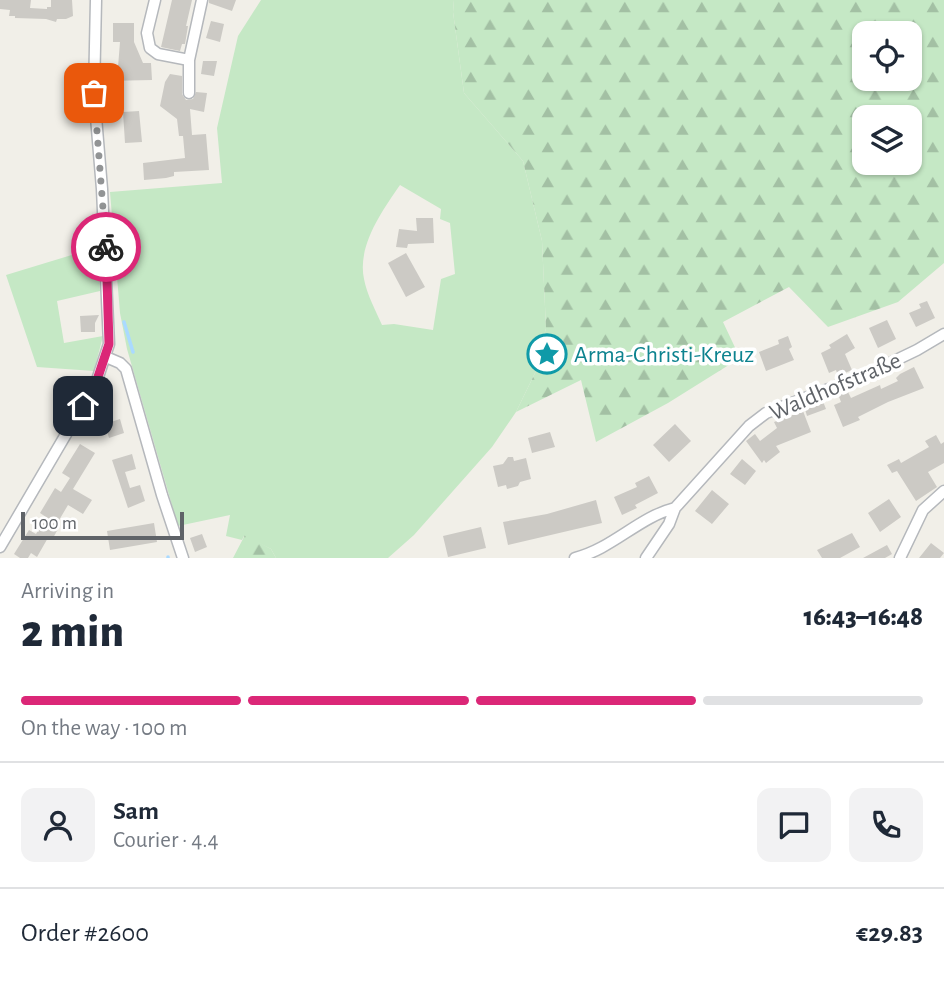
<!DOCTYPE html>
<html lang="en">
<head>
<meta charset="utf-8">
<style>
  body { margin:0; font-family:"Alegreya Sans",sans-serif; background:#f2f2f3; color:#1f2937; height:100vh; display:flex; flex-direction:column; font-size:26px; white-space:nowrap }
  * { box-sizing:border-box; margin:0 }
  p { font-size:23px; color:#747a83 }
  .icon { flex:none; width:38px; height:38px; fill:none; stroke:currentColor; stroke-width:2; stroke-linecap:round; stroke-linejoin:round }
  .map { position:relative; height:558px; overflow:hidden }
  .panel { display:flex; flex-direction:column; background:#fff; flex:1 }
  .panel>* { flex:none }
  .buttons { position:absolute; left:852px; top:21px; display:grid; gap:14px }
  .buttons a { display:grid; place-items:center; width:70px; height:70px; border-radius:14px; background:#fff; box-shadow:0 2px 5px #0004; font-size:35px }
  .scale { position:absolute; left:21px; bottom:18px; width:163px; box-sizing:border-box; padding-left:7px; border:4px solid #5f6368; border-top:0; font-size:19px; line-height:24px; white-space:nowrap; color:#5f6368; -webkit-text-stroke:5px #fff; paint-order:stroke }
  .pin { position:absolute; display:grid; place-items:center; width:60px; height:60px; color:#fff; margin:-30px; border-radius:14px; box-shadow:0 4px 10px #0006 }
  .courier { position:absolute; display:grid; place-items:center; width:70px; height:70px; margin:-35px; border:5px solid #db2777; border-radius:50%; background:#fff; color:#222; box-shadow:0 2px 9px #0007 }
  .overview em { font-style:normal; font-weight:800 }
  .overview div { display:flex; flex-direction:column-reverse }
  .overview { display:flex; align-items:center; justify-content:space-between; height:119px; padding:0 21px }
  h1 { font-size:46px; font-weight:800; line-height:52px }
  .bar { display:grid; grid-template-columns:repeat(4,1fr); gap:10px 7px; align-content:center; height:84px; padding:0 21px }
  .bar i { height:9px; border-radius:5px; background:#e0e1e3 }
  .bar .current { background:#db2777 }
  .bar p { grid-column:span 4 }
  .line { display:flex; align-items:center; gap:18px; padding:0 21px; border-top:2px solid #e0e1e3 }
  .line div { flex:1 }
  .round { display:grid; place-items:center; flex:none; width:74px; height:74px; border-radius:14px; background:#f2f2f3 }
  .map>svg:first-child { display:block }
  .green { fill:#c5e8c5; fill-rule:evenodd }
  .forest { fill:url(#forest-firs); fill-rule:evenodd }
  .lines { fill:none; stroke-linecap:round; stroke-linejoin:round }
  .stream { stroke:#aadaff; stroke-width:3.5 }
  .building { fill:#cccac5 }
  .street-casing { stroke:#b5b8bc; stroke-width:13 }
  .street { stroke:#fff; stroke-width:10 }
  .done { stroke:#929495; stroke-width:7; stroke-dasharray:0 12.6 }
  .route { stroke:#db2777; stroke-width:9 }
  .labels { text-anchor:middle; stroke-width:7; stroke-linejoin:round; paint-order:stroke }
  .culture-label { font-size:24px; fill:#0d838f; stroke:#fff; text-anchor:start }
  .street-label { font-size:24px; fill:#5f6368; stroke:#fff }
</style>
</head>
<body>
<div class="map">
<svg width="944" height="558" viewBox="0 0 944 558">
  <defs>
    <pattern id="forest-firs" width="22" height="20" patternUnits="userSpaceOnUse" patternTransform="scale(1.75)"><rect width="22" height="20" fill="#c5e8c5"/><path d="M5 1l3.5 6h-7zM16 11l3.5 6h-7z" fill="#a3c0a4"/></pattern>
  </defs>
  <rect width="100%" height="100%" fill="#f1efe8"/>
  <path class="green" d="M261 0H454L453 12 464 93 523 161 542 241 546 328 535 373 516 412 492 447 414 535 388 558H276L271 549 244 536 242 540 226 536 230 515 178 526 127 349 120 313 110 192 222 183 217 128 238 36ZM400 185 441 209 440 219 450 223 455 274 441 279 433 330 394 324 382 325C376 311 367 295 364 279 357 246 382 211 400 185Z
    M98 247 100 291 57 301 64 343 103 336 94 371 37 367 6 275Z"/>
  <path class="forest" d="M454 0H944V263L898 302 828 327 789 287 723 322 740 358 668 403 596 442 581 380 516 412 535 373 546 328 542 241 523 161 464 93 453 12ZM864 33H910V79H864ZM864 117H910V163H864Z
    M245 535 271 549 276 558H233Z"/>
  <g class="lines">
    <path class="stream" d="M124 322 133 352
      M168 557V558"/>
  </g>
  <path class="building" d="M0 0H31L30 8 47 9V7H51V0H72L73 16 66 19H57L56 22 46 19 15 18V16H9L10 10 0 9Z
    M172 0H192L186 26H188L185 44H182L180 51 161 47Z
    M209 0H236L232 11 209 3Z
    M211 21 224 24 220 42 206 38Z
    M113 23H134V42L143 63H151L152 80 106 81V67H118L120 42H113Z
    M203 61H217L214 76 201 74Z
    M170 74 182 76V94L186 100 193 99 196 92 207 93 204 112 190 109 192 135 206 134 209 170 174 172V176L166 178 144 180 143 163 185 158 183 136H179L177 119 160 106 165 82Z
    M139 111 142 142 125 143 123 112Z
    M416 218H433L434 243 408 244 407 248 396 247 399 229 417 231Z
    M406 253 425 287 406 297 388 263Z
    M927 301 935 318 916 327 909 313 921 308 919 304Z
    M99 315 95 323V332H81L80 316Z
    M887 320 896 339 878 348 869 328Z
    M847 334 855 348 845 354 852 370 838 376 836 370 829 373 821 353 831 348 829 345Z
    M788 336 792 347 789 349 794 360 766 371 759 352 779 344 778 340Z
    M914 367 924 388 888 402 858 417 860 420 843 427 834 405 841 402 838 394 847 390 851 398 880 385 881 389 898 381 896 378 900 374Z
    M822 399 826 409 807 416 804 406Z
    M803 411 811 432 776 446 780 452 766 463 764 460 762 463 746 441 755 434 760 441 777 428 774 422Z
    M120 419 124 433 109 438 105 424Z
    M675 424 691 441 669 462 653 445Z
    M550 432 555 447 532 453 528 438Z
    M936 435 941 444 944 442V463L928 472 937 487 916 501 897 471 892 473 887 465 899 459 901 463 929 447 925 441Z
    M80 444 95 453 73 489 92 500 83 514 68 505 55 527 58 529 53 538 49 536 37 557 31 553 28 558H20L14 554 29 530 36 534 46 517 40 513 55 488 61 492 70 478 62 473Z
    M132 454 136 469 125 472 130 488 140 485 145 501 128 508 112 460Z
    M508 457H513L514 461 526 458 531 479 520 482 518 486 507 489 506 485 498 487 493 466 503 464Z
    M742 459 756 471 745 485 730 474Z
    M649 476 658 493 635 505 637 508 622 515 614 497 637 487 635 483Z
    M712 490 729 504 712 524 695 511Z
    M889 499 901 517 880 532 868 513Z
    M596 500 602 523 508 545 503 522 547 514Z
    M154 523 157 542 110 550 107 531Z
    M481 527 486 548 448 557 443 536Z
    M852 533 860 547 840 558H822L817 550Z
    M202 534 207 547 195 552 190 538Z
    M931 543 944 553 940 558H919Z
    M887 545 892 554 885 558H863Z"/>
  <g class="lines">
    <g class="street-casing">
      <path id="street" d="M155 0 147 33 150 48 158 54 189 60
        M189 93V60L202 0
        M106 357 120 363 126 369 162 495 183 558
        M0 547 96 383 109 344 102 189 94 93 96 0
        M575 558C612 549 639 517 675 508
        M646 558 669 524 675 508 749 426 766 413 865 375 917 350 944 334
        M900 558 923 510 944 491"/>
    </g>
    <use href="#street" class="street"/>
  </g>
  <g class="lines">
    <path class="done" d="M94 93 106 247"/>
    <path class="route" d="M83 406 96 383 109 344 106 247"/>
  </g>
  <defs>
    <g id="sight-ring" transform="scale(2.0125)"><circle r="9.5" fill="#fff" stroke="#0f9aa8" stroke-width="1.5"/><path d="M0-6L1.8-2.2L6-1.7L2.9 1.2L3.7 5.4L0 3.3L-3.7 5.4L-2.9 1.2L-6-1.7L-1.8-2.2Z" fill="#0f9aa8"/></g>
  </defs>
  <g fill-rule="evenodd">
    <use href="#sight-ring" x="547" y="354"/>
  </g>
  <g class="labels">
    <g class="culture-label">
      <text x="574" y="362">Arma-Christi-Kreuz</text>
    </g>
    <g class="street-label">
      <text transform="translate(835 386) rotate(-23)" y="8">Waldhofstraße</text>
    </g>
  </g>
</svg>
<div class="buttons">
<a><svg class="icon" aria-label="locate" viewBox="0 0 24 24"><circle cx="12" cy="12" r="6"/><path d="M12 2v4M12 18v4M2 12h4M18 12h4"/></svg></a>
<a><svg class="icon" aria-label="layers" viewBox="0 0 24 24"><path d="M12 4l9 5-9 5-9-5zM3 14l9 5 9-5"/></svg></a>
</div>
<div class="scale">100 m</div>
<div class="pin" style="left:94px;top:93px;background:#ea580c"><svg class="icon" aria-label="bag" viewBox="0 0 24 24"><path d="M5 8h14l-1 12H6zM9 8a3 3 0 0 1 6 0"/></svg></div>
<div class="pin" style="left:83px;top:406px;background:#1f2937"><svg class="icon" aria-label="home" viewBox="0 0 24 24"><path d="M3 11l9-7 9 7M6 9v11h12V9"/></svg></div>
<div class="courier" style="left:106px;top:247px"><svg class="icon" aria-label="bike" viewBox="0 0 24 24"><circle cx="6" cy="16" r="4"/><circle cx="18" cy="16" r="4"/><path d="M6 16l4-8h5l3 8M10 8l3 8H6M13 5h3"/></svg></div>
</div>
<section class="panel">
<div class="overview"><div><h1>2 min</h1><p>Arriving in</p></div><em>16:43–16:48</em></div>
<div class="bar"><i class="current"></i><i class="current"></i><i class="current"></i><i></i><p>On the way · 100 m</p></div>
<div class="line" style="height:126px"><a class="round"><svg class="icon" aria-label="person" viewBox="0 0 24 24"><circle cx="12" cy="8" r="4"/><path d="M4 21q1-7 8-7t8 7"/></svg></a><div><b>Sam</b><p>Courier · 4.4</p></div><a class="round"><svg class="icon" aria-label="chat" viewBox="0 0 24 24"><path d="M4 5h16v11H9l-5 4z"/></svg></a><a class="round"><svg class="icon" aria-label="phone" viewBox="0 0 24 24"><path d="M5 4h4l2 5-3 2q2 4 5 5l2-3 5 2v4C11 20 4 13 5 4z"/></svg></a></div>
<div class="line" style="height:91px"><div>Order #2600</div><b>€29.83</b></div>
</section>
</body>
</html>
